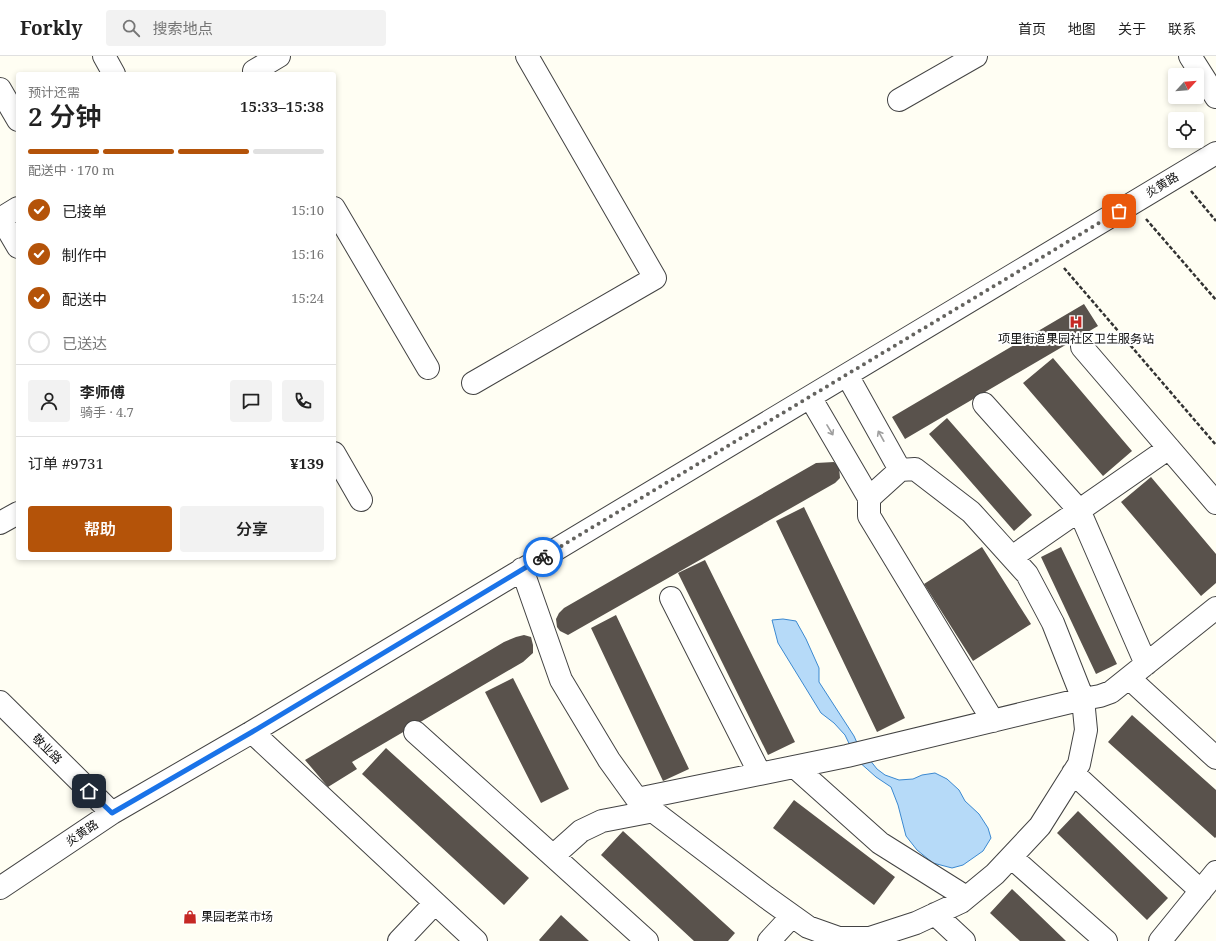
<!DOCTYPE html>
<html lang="zh">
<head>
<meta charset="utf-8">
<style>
  body { margin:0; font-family:"Noto Serif","Noto Sans SC",serif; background:#f2f2f2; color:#222; height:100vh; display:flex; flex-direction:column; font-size:15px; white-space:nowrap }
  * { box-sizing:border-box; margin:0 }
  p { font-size:13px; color:#767676 }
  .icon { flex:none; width:22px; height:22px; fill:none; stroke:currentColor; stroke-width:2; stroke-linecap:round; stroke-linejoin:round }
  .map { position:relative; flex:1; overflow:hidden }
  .details { position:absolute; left:16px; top:16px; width:320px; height:488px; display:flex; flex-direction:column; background:#fff; border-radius:4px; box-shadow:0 2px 6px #0003 }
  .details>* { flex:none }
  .needle { width:26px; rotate:64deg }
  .tools { position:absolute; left:1168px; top:12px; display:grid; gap:8px }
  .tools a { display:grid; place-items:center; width:36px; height:36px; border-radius:4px; background:#fff; box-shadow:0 2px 6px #0003; font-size:20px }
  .pin { position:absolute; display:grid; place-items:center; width:34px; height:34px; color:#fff; margin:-17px; border-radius:8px; box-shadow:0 2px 6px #0006 }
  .courier { position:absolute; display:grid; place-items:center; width:40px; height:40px; margin:-20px; border:3px solid #1a73e8; border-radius:50%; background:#fff; color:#222; box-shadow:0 1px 5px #0007 }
  .headline em { font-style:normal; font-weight:600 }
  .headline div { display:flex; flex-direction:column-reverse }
  .headline { display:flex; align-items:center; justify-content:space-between; height:68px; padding:0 12px }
  h1 { font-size:26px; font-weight:600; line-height:30px }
  .bar { display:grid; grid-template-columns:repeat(4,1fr); gap:6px 4px; align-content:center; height:48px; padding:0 12px }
  .bar i { height:5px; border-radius:3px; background:#e0e0e0 }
  .bar .on { background:#b45309 }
  .bar p { grid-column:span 4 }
  .line { display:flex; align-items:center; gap:10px; padding:0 12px; border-top:1px solid #e0e0e0 }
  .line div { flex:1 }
  .round { display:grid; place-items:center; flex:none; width:42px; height:42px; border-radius:4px; background:#f2f2f2 }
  ol { padding:0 12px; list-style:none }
  li { display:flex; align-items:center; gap:12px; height:44px }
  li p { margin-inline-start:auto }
  li .icon { padding:4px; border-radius:50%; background:#b45309; color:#fff; stroke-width:4 }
  li:last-child { color:#767676 }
  li i { width:22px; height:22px; border:2px solid #e0e0e0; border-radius:50% }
  .button { display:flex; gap:8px; margin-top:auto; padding:8px 12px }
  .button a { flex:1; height:46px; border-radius:4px; background:#b45309; color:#fff; font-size:16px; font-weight:600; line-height:46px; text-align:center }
  .button a+a { background:#f2f2f2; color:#222 }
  header { display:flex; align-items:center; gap:24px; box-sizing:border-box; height:56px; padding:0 20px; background:#fff; border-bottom:1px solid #e0e0e0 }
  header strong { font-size:19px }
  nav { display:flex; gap:22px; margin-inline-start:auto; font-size:14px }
  .search { width:280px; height:36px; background:#f2f2f2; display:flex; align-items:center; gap:10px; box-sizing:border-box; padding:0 14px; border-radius:4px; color:#767676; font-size:15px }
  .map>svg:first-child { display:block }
  .water { fill:#b6daf8; stroke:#3b89d1 }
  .building { fill:#59524c }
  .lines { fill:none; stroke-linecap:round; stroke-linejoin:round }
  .minor-casing { stroke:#434343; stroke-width:24 }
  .path { stroke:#323232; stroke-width:2.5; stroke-dasharray:4 2; stroke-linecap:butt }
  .minor { stroke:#fff; stroke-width:22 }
  .oneway { stroke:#9f9f9f }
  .done { stroke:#64635f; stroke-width:4; stroke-dasharray:0 7.2 }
  .route { stroke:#1a73e8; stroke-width:5 }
  .labels { text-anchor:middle; stroke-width:4; stroke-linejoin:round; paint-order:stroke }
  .street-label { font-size:12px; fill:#101010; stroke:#fff }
  .poi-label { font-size:12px; fill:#101010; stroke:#fff }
</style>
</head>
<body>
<header>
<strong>Forkly</strong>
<div class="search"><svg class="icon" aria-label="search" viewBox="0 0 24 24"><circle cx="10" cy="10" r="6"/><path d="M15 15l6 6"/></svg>搜索地点</div>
<nav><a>首页</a><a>地图</a><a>关于</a><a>联系</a></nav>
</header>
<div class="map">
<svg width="1216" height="885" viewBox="0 0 1216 885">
  <rect width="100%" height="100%" fill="#fffef3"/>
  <path class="water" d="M783 563 796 565 806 583 819 612V626L854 680 858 689 877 713 885 719 899 724 913 723 922 719 935 717 947 723 959 734 965 745 979 758 988 772 991 782 983 795 963 809 952 812 933 807 917 794 906 780 898 749 891 731 876 721 857 704 845 679 834 667 821 657 778 587 772 564Z"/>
  <path class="building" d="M1084 248 1098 270 905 383 892 361Z
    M1053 302 1132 395 1103 420 1023 327Z
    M947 362 1032 459 1014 475 929 378Z
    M834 406 839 411 840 422 835 427 568 579 560 575 557 571 556 563 559 557 564 552 816 407Z
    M1151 421 1216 498V527L1201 540 1121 446Z
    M804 451 905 662 877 676 776 465Z
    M982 491 1031 568 973 605 924 528Z
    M1061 491 1117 608 1096 618 1041 501Z
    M705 504 795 686 768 699 678 517Z
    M616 559 689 713 663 725 591 572Z
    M524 579 531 581 533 589V597L523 606 352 706 357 713 328 731 305 704 504 586 516 581Z
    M513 622 569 733 541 747 485 636Z
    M1132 659 1216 734V781L1215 782 1108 686Z
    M386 692 529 822 504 849 362 718Z
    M794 744 895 821 874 849 773 772Z
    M1078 755 1168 842 1147 864 1057 777Z
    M623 775 735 877 728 885H694L601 799Z
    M1012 833 1066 885H1020L990 857Z
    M561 859 589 885H540L539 884Z"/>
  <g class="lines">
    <g class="minor-casing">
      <path id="minor" d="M104 0 114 18
        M1190 0 1216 41
        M254 15 279 0
        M0 33 18 64
        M899 44 976 0
        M334 152 428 312
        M1 162 18 191
        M0 163 18 152
        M1082 291 1216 447
        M847 319 900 414
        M473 327 655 222 527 0
        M810 341 869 442V460L993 665
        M984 348 1079 454 1146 608
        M334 397 361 444
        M0 467 18 457
        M1012 501 1169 392
        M522 513 561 624 609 704 637 743 766 841 808 871 839 882H870L916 867 961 846 995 818 1040 770 1079 708 1086 674 1083 643 1053 567 1027 518 971 456 915 413 900 414 869 442
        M671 542 760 718
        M1129 622 1216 702
        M0 646 112 757
        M252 676 476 885
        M415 676 553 800 647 885
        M795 711 880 787 966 841
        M1073 717 1201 835
        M637 743 847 700 1083 643 1100 640 1111 636 1216 552
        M553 800 581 775 602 765 654 755
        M1011 801 1106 885
        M0 832 112 757 252 676 1216 97
        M935 858 964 885
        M399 885 435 847
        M769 885 792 860
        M1160 885 1216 816"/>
    </g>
    <path class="path" d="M1191 135 1216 165
      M1146 163 1216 244
      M1064 212 1216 389"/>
    <use href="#minor" class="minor"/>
  </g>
  <defs><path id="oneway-shaft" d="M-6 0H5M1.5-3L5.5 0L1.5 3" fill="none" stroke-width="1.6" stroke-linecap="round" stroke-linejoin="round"/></defs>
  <g class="oneway">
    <use href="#oneway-shaft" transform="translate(830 374) rotate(59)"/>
    <use href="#oneway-shaft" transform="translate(881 380) rotate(-119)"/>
  </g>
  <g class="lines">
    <path class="done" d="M543 501 1119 155"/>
    <path class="route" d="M89 735 112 757 252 676 543 501"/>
  </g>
  <defs>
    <g id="hospital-bare" transform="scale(1.08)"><path d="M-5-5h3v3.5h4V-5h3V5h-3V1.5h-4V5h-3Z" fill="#c52823" stroke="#fff" stroke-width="2.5" paint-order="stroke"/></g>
    <g id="shop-bare" transform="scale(1.08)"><path d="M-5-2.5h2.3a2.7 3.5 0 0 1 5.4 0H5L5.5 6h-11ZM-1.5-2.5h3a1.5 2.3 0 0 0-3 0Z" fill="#c52823" stroke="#fff" stroke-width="2.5" paint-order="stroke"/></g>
  </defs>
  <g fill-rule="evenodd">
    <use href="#hospital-bare" x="1076" y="266"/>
    <use href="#shop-bare" x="190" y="861"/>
  </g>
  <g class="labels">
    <g class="street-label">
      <text transform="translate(1162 129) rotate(-31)" y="4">炎黄路</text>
      <text transform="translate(47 693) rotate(45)" y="4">敬业路</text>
      <text transform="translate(82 777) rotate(-34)" y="4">炎黄路</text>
    </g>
    <g class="poi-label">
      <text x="1076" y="287">项里街道果园社区卫生服务站</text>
      <text x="201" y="865" text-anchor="start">果园老菜市场</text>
    </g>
  </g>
</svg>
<div class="tools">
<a><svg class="needle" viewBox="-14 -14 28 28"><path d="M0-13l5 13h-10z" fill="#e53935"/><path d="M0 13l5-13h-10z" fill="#767676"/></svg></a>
<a><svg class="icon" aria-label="locate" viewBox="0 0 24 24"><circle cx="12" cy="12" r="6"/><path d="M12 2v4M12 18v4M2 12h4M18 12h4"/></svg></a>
</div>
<div class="pin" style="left:1119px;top:155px;background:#ea580c"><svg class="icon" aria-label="bag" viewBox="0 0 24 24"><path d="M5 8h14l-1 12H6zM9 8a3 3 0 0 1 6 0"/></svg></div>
<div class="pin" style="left:89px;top:735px;background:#1f2937"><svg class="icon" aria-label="home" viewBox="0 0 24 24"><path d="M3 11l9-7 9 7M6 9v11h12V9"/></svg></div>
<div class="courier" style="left:543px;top:501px"><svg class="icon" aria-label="bike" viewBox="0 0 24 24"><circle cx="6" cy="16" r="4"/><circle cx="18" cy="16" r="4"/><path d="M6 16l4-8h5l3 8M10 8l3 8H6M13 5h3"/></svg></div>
<section class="details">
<div class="headline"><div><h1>2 分钟</h1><p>预计还需</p></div><em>15:33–15:38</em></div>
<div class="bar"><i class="on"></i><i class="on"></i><i class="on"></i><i></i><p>配送中 · 170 m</p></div>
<ol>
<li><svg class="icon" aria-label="check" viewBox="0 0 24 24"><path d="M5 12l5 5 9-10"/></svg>已接单<p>15:10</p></li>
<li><svg class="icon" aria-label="check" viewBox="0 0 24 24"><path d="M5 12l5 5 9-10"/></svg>制作中<p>15:16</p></li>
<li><svg class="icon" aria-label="check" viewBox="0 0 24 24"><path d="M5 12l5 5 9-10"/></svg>配送中<p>15:24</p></li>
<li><i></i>已送达</li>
</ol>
<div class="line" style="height:72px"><a class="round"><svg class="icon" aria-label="person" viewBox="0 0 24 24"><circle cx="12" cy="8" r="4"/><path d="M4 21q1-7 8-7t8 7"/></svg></a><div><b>李师傅</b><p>骑手 · 4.7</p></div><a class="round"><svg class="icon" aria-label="chat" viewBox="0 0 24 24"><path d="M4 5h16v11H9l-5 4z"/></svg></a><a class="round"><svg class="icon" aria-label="phone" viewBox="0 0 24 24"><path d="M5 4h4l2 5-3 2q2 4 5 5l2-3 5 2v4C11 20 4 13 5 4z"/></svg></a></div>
<div class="line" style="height:52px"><div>订单 #9731</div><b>¥139</b></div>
<div class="button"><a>帮助</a><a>分享</a></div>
</section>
</div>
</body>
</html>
